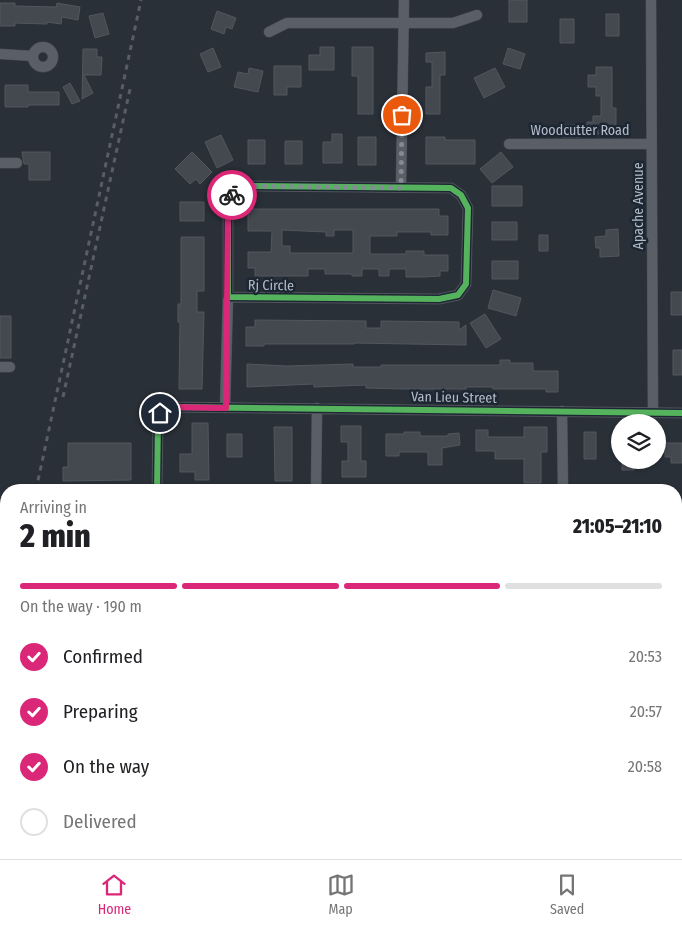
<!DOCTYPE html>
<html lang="en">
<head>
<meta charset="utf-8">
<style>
  body { margin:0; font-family:"Fira Sans Condensed",sans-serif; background:#f6f6f6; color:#202124; height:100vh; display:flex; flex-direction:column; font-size:19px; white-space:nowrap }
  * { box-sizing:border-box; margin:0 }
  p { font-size:16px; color:#757577 }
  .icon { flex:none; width:28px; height:28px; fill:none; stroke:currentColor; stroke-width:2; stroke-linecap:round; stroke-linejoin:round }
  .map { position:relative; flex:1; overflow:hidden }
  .details { position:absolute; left:0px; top:484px; width:682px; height:376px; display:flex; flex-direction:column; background:#fff; border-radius:20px 20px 0 0; box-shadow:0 1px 4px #0004 }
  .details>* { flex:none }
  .buttons { position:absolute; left:611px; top:414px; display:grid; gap:10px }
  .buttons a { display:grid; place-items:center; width:55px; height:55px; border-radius:50%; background:#fff; box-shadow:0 1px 4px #0004; font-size:25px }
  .pin { position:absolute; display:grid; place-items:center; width:42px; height:42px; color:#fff; margin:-21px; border:2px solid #fff; border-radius:50%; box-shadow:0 1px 5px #0007 }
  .courier { position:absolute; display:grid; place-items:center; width:50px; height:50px; margin:-25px; border:4px solid #db2777; border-radius:50%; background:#fff; color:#222; box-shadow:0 1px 6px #0007 }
  .headline em { font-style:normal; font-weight:800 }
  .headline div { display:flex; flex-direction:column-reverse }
  .headline { display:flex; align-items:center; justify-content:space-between; height:85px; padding:0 20px }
  h1 { font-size:32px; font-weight:800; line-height:38px }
  .bar { display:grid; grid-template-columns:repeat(4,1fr); gap:8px 5px; align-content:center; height:60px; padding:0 20px }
  .bar i { height:6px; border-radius:4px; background:#e0e0e0 }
  .bar .current { background:#db2777 }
  .bar p { grid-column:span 4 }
  ol { padding:0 20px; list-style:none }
  li { display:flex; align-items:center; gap:15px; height:55px }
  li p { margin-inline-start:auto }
  li .icon { padding:5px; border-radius:50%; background:#db2777; color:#fff; stroke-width:4 }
  li:last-child { color:#757577 }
  li i { width:28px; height:28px; border:2px solid #e0e0e0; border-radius:50% }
  .menu { display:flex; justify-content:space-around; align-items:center; height:70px; border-top:1px solid #e0e0e0; background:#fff; font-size:14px; color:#757577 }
  .menu a { display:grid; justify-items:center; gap:2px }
  .menu .current { color:#db2777 }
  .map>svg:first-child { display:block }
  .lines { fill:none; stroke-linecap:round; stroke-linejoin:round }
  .stream { stroke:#384963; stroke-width:3 }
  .building { fill:#444950; stroke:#52575f; fill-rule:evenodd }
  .service-casing { stroke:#484c53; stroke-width:6 }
  .minor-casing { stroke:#484c53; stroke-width:11 }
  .service { stroke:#5a5e66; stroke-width:5 }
  .minor { stroke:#5a5e66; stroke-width:10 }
  .rail { stroke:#595d64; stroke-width:3; stroke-dasharray:5 5; stroke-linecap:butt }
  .cycleway-casing { stroke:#1d2633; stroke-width:9 }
  .cycleway { stroke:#56b35d; stroke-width:6 }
  .done { stroke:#848b96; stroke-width:5; stroke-dasharray:0 9 }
  .route { stroke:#db2777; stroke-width:6 }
  .labels { text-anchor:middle; stroke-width:5; stroke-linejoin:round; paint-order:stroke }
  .street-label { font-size:14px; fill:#b4bcc9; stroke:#1d2633 }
</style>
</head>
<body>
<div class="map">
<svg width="682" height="859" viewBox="0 0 682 859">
  <rect width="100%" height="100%" fill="#2a3038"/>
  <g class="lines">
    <path class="stream" d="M0 625 6 626
      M269 854 274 859"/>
  </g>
  <path class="building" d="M509 0H527V22H509Z
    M0 3H15V6L56 7 57 3 80 7 78 20 62 17 61 24 47 22V24L15 23V26H0Z
    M217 11 236 18 232 29 226 27 224 34 211 29Z
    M103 13 109 34 95 38 89 16Z
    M606 14H619V36H606Z
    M560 19H574V43H560Z
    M320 47H334V70H309V55H320Z
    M352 47H373V114H358V76H352Z
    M213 48 221 67 208 72 200 54Z
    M508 48 525 54 520 69 503 64Z
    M83 49H97V57H102L101 75H84L93 93 82 99Z
    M445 52V75H440V114H426V87H432V62H426V53Z
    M274 66H301V87H287V95H274Z
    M596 67H612V108H616V134H580V137H562V125H587V122H593V116H601V96H596V87H588V75H596Z
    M249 68 263 71 258 92 234 87 238 72 248 74Z
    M495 68 505 87 484 98 474 78Z
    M70 83 80 101 72 104 63 87Z
    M5 85H28V92H59V105H28V107H5Z
    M332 134H342V163H323V142H332Z
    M221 135 233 160 217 168 205 142Z
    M358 137H376V165H358Z
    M426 137H445V140H475V164H426Z
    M248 140H265V164H248Z
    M285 141H302V164H285Z
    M22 152H50V180H29V164H24Z
    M192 152 212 172 200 184 196 179 190 184 175 169Z
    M501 152 513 167 492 183 480 169Z
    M492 186H522V206H492Z
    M180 202H204V221H180Z
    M248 209H439V216H448V235H431V232H397V236H370V254H406V251H424V255H448V271H440V276L424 277H406V269H389V276H379V269H362V276H352V274H325V269H308V276H255V268H248V252H271L272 231H248ZM282 230 326 232V236H334V230H353V253H290V246H282Z
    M492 222H517V240H492Z
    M618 229 619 256 600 257V248H596L595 237 606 236V230Z
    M539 235H548V251H539Z
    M181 237H204V291H197V312H204L202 389H179L180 322H178V304H181Z
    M492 261H518V279H492Z
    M493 290 521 298 516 316 488 308Z
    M671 292H682V315H671Z
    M485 314 501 339 486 348 470 323Z
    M0 316H11V358H0Z
    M255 320 366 321V328H381V321L459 322V330L466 325V345L354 343V344H264V346H246V327H255Z
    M673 350H682V375H673Z
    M500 360H510V363H533V371H558V392H546V389H493V387H466V389H403L366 388V385L314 387V384L247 387V364L287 366 353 364V367H381V365H500Z
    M192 423H208L209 480H195V472H180V454H192Z
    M341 426H361V461H366V477H342V461H348V442H341Z
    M274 427H292V481H275Z
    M524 427H547V452H541V483H524V459H495V451H476V430H488V437H524Z
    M404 432H420V436H448V434L459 433 460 445 442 448V465H428V452H399V456H386V434H404Z
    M584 432H596V459H584Z
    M227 434H242V457H227Z
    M68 443H131V480L63 481V467H68Z
    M665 443H682V463H671V457H665Z
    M622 460H634V470H622Z"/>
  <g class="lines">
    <g class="service-casing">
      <path id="service" d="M51 854 55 859
        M93 859V854"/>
    </g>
    <g class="minor-casing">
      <path id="minor" d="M651 0 653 412
        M269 32 287 23H453L477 15
        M33 57a10 10 0 1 1 20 0a10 10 0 1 1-20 0Z
        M0 54 33 56
        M509 144H651
        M0 163H17
        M247 186 451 188 461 195 468 208 466 284 458 295 439 299 228 297V203L233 192Z
        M401 187 404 0
        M0 367H10
        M225 408 228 297
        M562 411 563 490
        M157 490 158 421 160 413 166 407 682 413
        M316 490 317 408
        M676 562 682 563
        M676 712H682
        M676 789H682
        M599 859V854"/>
    </g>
    <use href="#service" class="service"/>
    <use href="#minor" class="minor"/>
    <path class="rail" d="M63 397 130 89
      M36 490 141 0
      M0 656 6 627
      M0 693 6 663"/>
    <g class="cycleway-casing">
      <path id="cycleway" d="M247 186 451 188 461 195 468 208 466 284 458 295 439 299 228 297V203L233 192Z
        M157 490 158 421 160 413 166 407 682 413"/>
    </g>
    <use href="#cycleway" class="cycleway"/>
  </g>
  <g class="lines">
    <path class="done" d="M232 195 233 192 247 186 401 188 402 115"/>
    <path class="route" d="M160 413 166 407 226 408 228 203 232 195"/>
  </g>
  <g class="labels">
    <g class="street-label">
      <text x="580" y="135">Woodcutter Road</text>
      <text transform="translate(638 206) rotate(-90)" y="5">Apache Avenue</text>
      <text transform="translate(271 285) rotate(1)" y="5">Rj Circle</text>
      <text transform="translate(454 397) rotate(1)" y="5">Van Lieu Street</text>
    </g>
  </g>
</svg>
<div class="buttons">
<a><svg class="icon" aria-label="layers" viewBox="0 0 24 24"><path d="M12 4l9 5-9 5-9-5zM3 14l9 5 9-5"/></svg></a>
</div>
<div class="pin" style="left:402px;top:115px;background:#ea580c"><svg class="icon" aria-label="bag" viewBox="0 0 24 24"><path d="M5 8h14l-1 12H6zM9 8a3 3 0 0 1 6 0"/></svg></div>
<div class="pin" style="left:160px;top:413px;background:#1f2937"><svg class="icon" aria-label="home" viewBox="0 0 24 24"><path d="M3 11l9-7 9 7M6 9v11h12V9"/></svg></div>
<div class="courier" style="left:232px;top:195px"><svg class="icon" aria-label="bike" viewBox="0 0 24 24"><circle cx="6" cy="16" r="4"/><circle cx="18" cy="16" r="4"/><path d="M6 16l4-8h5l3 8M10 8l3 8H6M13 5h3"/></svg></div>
<section class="details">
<div class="headline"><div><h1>2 min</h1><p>Arriving in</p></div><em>21:05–21:10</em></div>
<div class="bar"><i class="current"></i><i class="current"></i><i class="current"></i><i></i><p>On the way · 190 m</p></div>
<ol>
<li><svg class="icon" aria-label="check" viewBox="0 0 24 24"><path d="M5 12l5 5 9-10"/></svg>Confirmed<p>20:53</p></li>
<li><svg class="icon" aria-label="check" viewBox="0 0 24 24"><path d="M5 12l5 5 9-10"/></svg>Preparing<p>20:57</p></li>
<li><svg class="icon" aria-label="check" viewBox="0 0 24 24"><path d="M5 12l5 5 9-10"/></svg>On the way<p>20:58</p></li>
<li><i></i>Delivered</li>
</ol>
</section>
</div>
<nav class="menu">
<a class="current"><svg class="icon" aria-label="home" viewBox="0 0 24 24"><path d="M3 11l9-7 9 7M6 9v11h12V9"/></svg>Home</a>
<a><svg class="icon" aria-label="map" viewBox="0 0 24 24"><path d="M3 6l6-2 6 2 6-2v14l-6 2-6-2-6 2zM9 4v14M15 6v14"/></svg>Map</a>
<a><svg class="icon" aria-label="saved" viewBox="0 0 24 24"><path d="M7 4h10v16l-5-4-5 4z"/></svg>Saved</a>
</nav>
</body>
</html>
